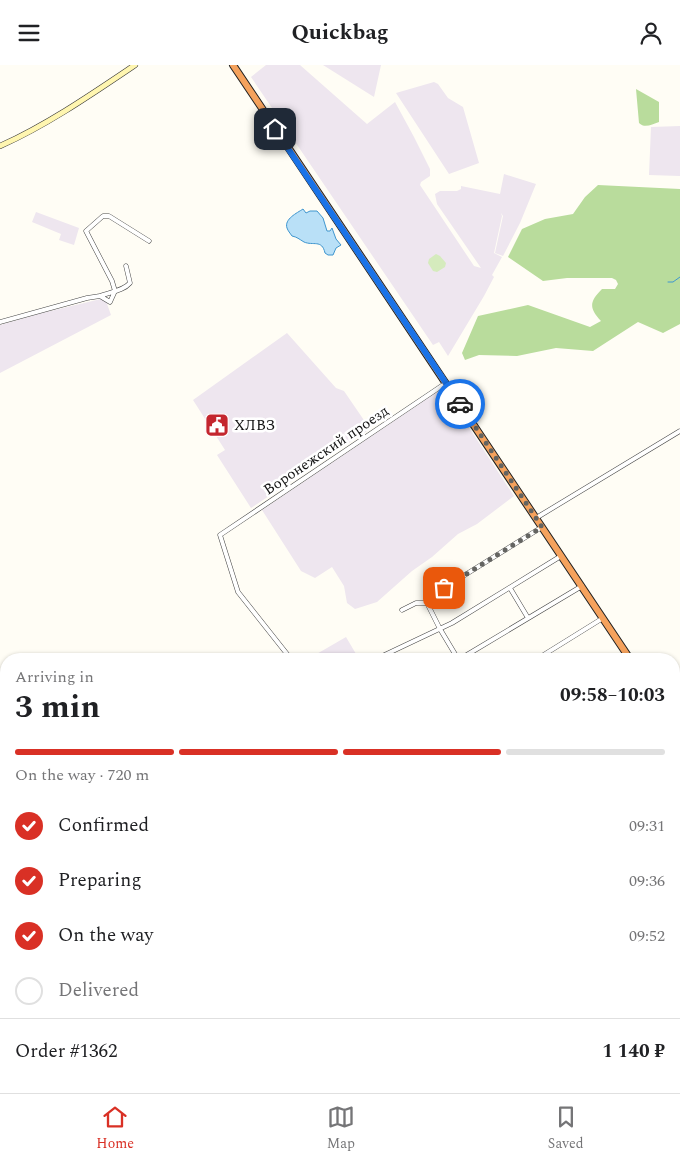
<!DOCTYPE html>
<html lang="en">
<head>
<meta charset="utf-8">
<style>
  body { margin:0; font-family:Spectral,serif; background:#f6f6f6; color:#202124; height:100vh; display:flex; flex-direction:column; font-size:19px; white-space:nowrap }
  * { box-sizing:border-box; margin:0 }
  p { font-size:16px; color:#757577 }
  .icon { flex:none; width:28px; height:28px; fill:none; stroke:currentColor; stroke-width:2; stroke-linecap:round; stroke-linejoin:round }
  .map { position:relative; flex:1; overflow:hidden }
  .sheet { position:absolute; left:0px; top:588px; width:680px; height:441px; display:flex; flex-direction:column; background:#fff; border-radius:20px 20px 0 0; box-shadow:0 1px 4px #0004 }
  .sheet>* { flex:none }
  .pin { position:absolute; display:grid; place-items:center; width:42px; height:42px; color:#fff; margin:-21px; border-radius:10px; box-shadow:0 2px 8px #0006 }
  .courier { position:absolute; display:grid; place-items:center; width:50px; height:50px; margin:-25px; border:4px solid #1a73e8; border-radius:50%; background:#fff; color:#222; box-shadow:0 1px 6px #0007 }
  .headline em { font-style:normal; font-weight:700 }
  .headline div { display:flex; flex-direction:column-reverse }
  .headline { display:flex; align-items:center; justify-content:space-between; height:85px; padding:0 15px }
  h1 { font-size:32px; font-weight:700; line-height:38px }
  .bar { display:grid; grid-template-columns:repeat(4,1fr); gap:8px 5px; align-content:center; height:60px; padding:0 15px }
  .bar i { height:6px; border-radius:4px; background:#e0e0e0 }
  .bar .active { background:#d93025 }
  .bar p { grid-column:span 4 }
  .line { display:flex; align-items:center; gap:12px; padding:0 15px; border-top:1px solid #e0e0e0 }
  .line div { flex:1 }
  ol { padding:0 15px; list-style:none }
  li { display:flex; align-items:center; gap:15px; height:55px }
  li p { margin-inline-start:auto }
  li .icon { padding:5px; border-radius:50%; background:#d93025; color:#fff; stroke-width:4 }
  li:last-child { color:#757577 }
  li i { width:28px; height:28px; border:2px solid #e0e0e0; border-radius:50% }
  header { display:flex; justify-content:space-between; align-items:center; height:65px; padding:0 15px; background:#fff; font-size:22px; font-weight:700 }
  .dock { display:flex; justify-content:space-around; align-items:center; height:70px; border-top:1px solid #e0e0e0; background:#fff; font-size:14px; color:#757577 }
  .dock a { display:grid; justify-items:center; gap:2px }
  .dock .active { color:#d93025 }
  .map>svg:first-child { display:block }
  .industrial { fill:#eee6ef }
  .green { fill:#d5ebbd }
  .forest { fill:#b9dc9c }
  .water { fill:#b9e0f7; stroke:#3f96cf }
  .lines { fill:none; stroke-linecap:round; stroke-linejoin:round }
  .stream { stroke:#3f96cf; stroke-width:1 }
  .street-casing { stroke:#444; stroke-width:5 }
  .secondary-casing { stroke:#333; stroke-width:6 }
  .primary-casing { stroke:#222; stroke-width:7 }
  .highway-casing { stroke:#222; stroke-width:8 }
  .street { stroke:#fff; stroke-width:4 }
  .secondary { stroke:#fff6b0; stroke-width:5 }
  .primary { stroke:#f9d66b; stroke-width:5.5 }
  .highway { stroke:#f5a25d; stroke-width:6 }
  .tram { stroke:#c4262e; stroke-width:1 }
  .done { stroke:#646461; stroke-width:5; stroke-dasharray:0 9 }
  .route { stroke:#1a73e8; stroke-width:6 }
  .labels { text-anchor:middle; stroke-width:5; stroke-linejoin:round; paint-order:stroke }
  .poi-label { font-size:15px; fill:#111; stroke:#fff; text-anchor:start }
  .street-label { font-size:15px; fill:#111; stroke:#fff }
</style>
</head>
<body>
<header><svg class="icon" aria-label="menu" viewBox="0 0 24 24"><path d="M4 6h16M4 12h16M4 18h16"/></svg>Quickbag<svg class="icon" aria-label="person" viewBox="0 0 24 24"><circle cx="12" cy="8" r="4"/><path d="M4 21q1-7 8-7t8 7"/></svg></header>
<div class="map">
<svg width="680" height="1028" viewBox="0 0 680 1028">
  <rect width="100%" height="100%" fill="#fffdf5"/>
  <path class="industrial" d="M266 0H300L367 59 395 37 414 72 430 104V111L421 117 420 120 474 201 481 203 437 139 435 129 440 126H457L461 124V121L500 129 504 109 536 119 520 158 503 191 495 188 503 151 501 148 502 151 494 188 502 192 492 210 494 212 484 231 448 291 439 277 433 280 251 12Z
    M323 0H381L374 32Z
    M434 17 438 19 448 33 463 42 479 98 449 109 396 28Z
    M680 61V111L649 110 651 62Z
    M36 147 79 163 74 180 59 175 61 169 32 157Z
    M105 233 111 250 0 308V260L42 248Z
    M287 268 336 323 344 326 370 364 251 443 217 390 225 385 193 335Z
    M443 323 514 431 477 459 458 469 432 492 412 506 377 537 355 544 347 538 344 521 332 502 315 513 301 506 262 445Z
    M346 572 359 594H308Z"/>
  <path class="green" d="M436 189 440 191 446 198 445 202 437 207 433 206 428 198 429 194Z"/>
  <path class="forest" d="M636 24 659 37V57C652 59 645 64 639 58Z
    M598 120 680 124V259L663 268 638 257 593 286 556 283 517 291 479 290 465 295 462 288 478 251 528 240 590 262 601 256C589 243 589 237 602 224H615L618 219 616 215 612 213H567L543 216 508 192 522 164 545 154 573 149 585 132Z"/>
  <path class="water" d="M303 144 306 148 310 146H317L323 153 327 166H330L332 163 336 174 341 180 336 183 333 190H328L325 188C322 174 313 181 304 177 299 174 297 172 292 171 290 168 288 166 287 163 284 154 297 148 303 144Z"/>
  <g class="lines">
    <path class="stream" d="M668 217H673L680 212"/>
    <g class="street-casing">
      <path id="street" d="M100 231C110 227 123 226 130 218L126 201
        M0 257 87 233 100 231 110 237 115 226 112 216 86 166 103 151H109L149 176
        M536 453 680 366
        M510 523 528 553
        M427 538 440 564 458 594
        M402 545 416 538H427L433 532 444 523 542 462
        M291 594 238 527 220 470 446 318
        M376 594 452 558 561 491
        M460 594 582 521
        M537 594 603 553
        M674 681 680 677
        M674 735 680 731
        M674 780 680 776
        M674 833 680 830
        M674 859H680
        M674 907 680 908
        M674 955H680
        M674 1000H680
        M105 1022 107 1028
        M380 1028 381 1022
        M532 1028V1022
        M565 1028 566 1022
        M609 1028 610 1022"/>
    </g>
    <g class="secondary-casing">
      <path id="secondary" d="M0 81C47 60 92 29 135 0
        M0 922 6 920
        M116 1022 118 1028"/>
    </g>
    <g class="primary-casing">
      <path id="primary" d="M0 885 6 894
        M325 1022 357 1028"/>
    </g>
    <g class="highway-casing">
      <path id="highway" d="M233 0 630 594
        M674 659 680 669"/>
    </g>
    <use href="#street" class="street"/>
    <use href="#secondary" class="secondary"/>
    <use href="#primary" class="primary"/>
    <use href="#highway" class="highway"/>
    <path class="tram" d="M0 893 6 902
      M111 1022 112 1028"/>
  </g>
  <g class="lines">
    <path class="done" d="M444 523 542 462 460 339"/>
    <path class="route" d="M275 64 460 339"/>
  </g>
  <defs>
    <g id="civic-square" transform="scale(1.25)"><rect x="-9" y="-9" width="18" height="18" rx="4" fill="#c4262e" stroke="#fff"/><path d="M-.6-6.5H3V-4.5H.6V-3L4-1V1h2V6H-6V1h2V-1L-.6-3ZM-1.2 2.5V6h2.4V2.5Z" fill="#fff"/></g>
  </defs>
  <g fill-rule="evenodd">
    <use href="#civic-square" x="217" y="360"/>
  </g>
  <g class="labels">
    <g class="poi-label">
      <text x="234" y="365">ХЛВЗ</text>
    </g>
    <g class="street-label">
      <text transform="translate(326 385) rotate(-34)" y="5">Воронежский проезд</text>
    </g>
  </g>
</svg>
<div class="pin" style="left:444px;top:523px;background:#ea580c"><svg class="icon" aria-label="bag" viewBox="0 0 24 24"><path d="M5 8h14l-1 12H6zM9 8a3 3 0 0 1 6 0"/></svg></div>
<div class="pin" style="left:275px;top:64px;background:#1f2937"><svg class="icon" aria-label="home" viewBox="0 0 24 24"><path d="M3 11l9-7 9 7M6 9v11h12V9"/></svg></div>
<div class="courier" style="left:460px;top:339px"><svg class="icon" aria-label="car" viewBox="0 0 24 24"><path d="M5 17H2v-5l4-1 3-4h7l3 4 3 1v5h-3M9 17h6M6 11h13"/><circle cx="7" cy="17" r="2"/><circle cx="17" cy="17" r="2"/></svg></div>
<section class="sheet">
<div class="headline"><div><h1>3 min</h1><p>Arriving in</p></div><em>09:58–10:03</em></div>
<div class="bar"><i class="active"></i><i class="active"></i><i class="active"></i><i></i><p>On the way · 720 m</p></div>
<ol>
<li><svg class="icon" aria-label="check" viewBox="0 0 24 24"><path d="M5 12l5 5 9-10"/></svg>Confirmed<p>09:31</p></li>
<li><svg class="icon" aria-label="check" viewBox="0 0 24 24"><path d="M5 12l5 5 9-10"/></svg>Preparing<p>09:36</p></li>
<li><svg class="icon" aria-label="check" viewBox="0 0 24 24"><path d="M5 12l5 5 9-10"/></svg>On the way<p>09:52</p></li>
<li><i></i>Delivered</li>
</ol>
<div class="line" style="height:65px"><div>Order #1362</div><b>1 140 ₽</b></div>
</section>
</div>
<nav class="dock">
<a class="active"><svg class="icon" aria-label="home" viewBox="0 0 24 24"><path d="M3 11l9-7 9 7M6 9v11h12V9"/></svg>Home</a>
<a><svg class="icon" aria-label="map" viewBox="0 0 24 24"><path d="M3 6l6-2 6 2 6-2v14l-6 2-6-2-6 2zM9 4v14M15 6v14"/></svg>Map</a>
<a><svg class="icon" aria-label="saved" viewBox="0 0 24 24"><path d="M7 4h10v16l-5-4-5 4z"/></svg>Saved</a>
</nav>
</body>
</html>
